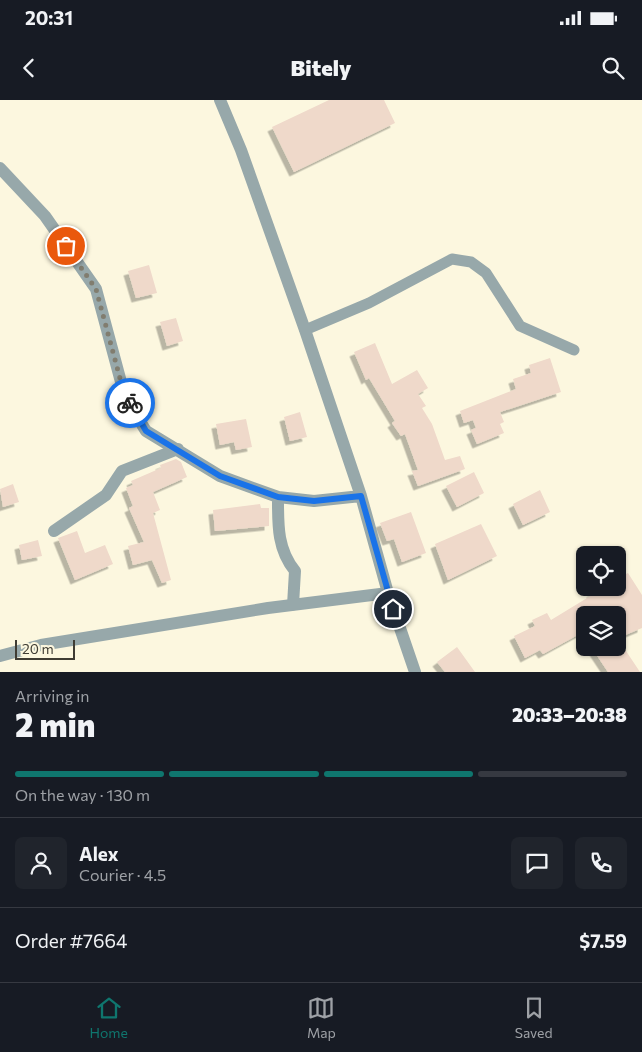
<!DOCTYPE html>
<html lang="en">
<head>
<meta charset="utf-8">
<style>
  body { margin:0; font-family:Commissioner,sans-serif; background:#20242c; color:#f1f3f6; height:100vh; display:flex; flex-direction:column; font-size:19px; white-space:nowrap }
  * { box-sizing:border-box; margin:0 }
  p { font-size:16px; color:#9ea1a6 }
  .icon { flex:none; width:28px; height:28px; fill:none; stroke:currentColor; stroke-width:2; stroke-linecap:round; stroke-linejoin:round }
  .map { position:relative; height:572px; overflow:hidden }
  .drawer { display:flex; flex-direction:column; background:#171b24; flex:1 }
  .drawer>* { flex:none }
  .controls { position:absolute; left:576px; top:446px; display:grid; gap:10px }
  .controls a { display:grid; place-items:center; width:50px; height:50px; border-radius:8px; background:#171b24; box-shadow:0 1px 4px #0004; font-size:25px }
  .scale { position:absolute; left:15px; bottom:12px; width:60px; box-sizing:border-box; padding-left:5px; border:2px solid #3f3c33; border-top:0; font-size:14px; line-height:18px; white-space:nowrap; color:#3f3c33; -webkit-text-stroke:4px #fcf7df; paint-order:stroke }
  .pin { position:absolute; display:grid; place-items:center; width:42px; height:42px; color:#fff; margin:-21px; border:2px solid #fff; border-radius:50%; box-shadow:0 1px 5px #0007 }
  .courier { position:absolute; display:grid; place-items:center; width:50px; height:50px; margin:-25px; border:4px solid #1a73e8; border-radius:50%; background:#fff; color:#222; box-shadow:0 1px 6px #0007 }
  .summary em { font-style:normal; font-weight:800 }
  .summary div { display:flex; flex-direction:column-reverse }
  .summary { display:flex; align-items:center; justify-content:space-between; height:85px; padding:0 15px }
  h1 { font-size:32px; font-weight:800; line-height:38px }
  .bar { display:grid; grid-template-columns:repeat(4,1fr); gap:8px 5px; align-content:center; height:60px; padding:0 15px }
  .bar i { height:6px; border-radius:4px; background:#363941 }
  .bar .selected { background:#0f766e }
  .bar p { grid-column:span 4 }
  .line { display:flex; align-items:center; gap:12px; padding:0 15px; border-top:1px solid #363941 }
  .line div { flex:1 }
  .round { display:grid; place-items:center; flex:none; width:52px; height:52px; border-radius:8px; background:#20242c }
  .status { display:flex; justify-content:space-between; align-items:center; height:35px; padding:0 25px; background:#171b24; direction:ltr }
  .status svg { height:14px; fill:currentColor }
  header { display:flex; justify-content:space-between; align-items:center; height:65px; padding:0 15px; background:#171b24; font-size:22px; font-weight:800 }
  .tabs { display:flex; justify-content:space-around; align-items:center; height:70px; border-top:1px solid #363941; background:#171b24; font-size:14px; color:#9ea1a6 }
  .tabs a { display:grid; justify-items:center; gap:2px }
  .tabs .selected { color:#0f766e }
  .map>svg:first-child { display:block }
  .building { fill:#efd9ca; filter:url(#shadow) }
  .lines { fill:none; stroke-linecap:round; stroke-linejoin:round }
  .service { stroke:#97a8aa; stroke-width:11 }
  .minor { stroke:#97a8aa; stroke-width:12 }
  .done { stroke:#817d6f; stroke-width:5; stroke-dasharray:0 9 }
  .route { stroke:#1a73e8; stroke-width:6 }
</style>
</head>
<body>
<div class="status"><b>20:31</b><svg viewBox="0 0 49 12"><path d="M0 12V9h3v3zM5 12V6h3v6zM10 12V3h3v9zM15 12V0h3v12zM26 1h20v11H26zM47 4h2v5h-2z"/></svg></div>
<header><svg class="icon" aria-label="back" viewBox="0 0 24 24"><path d="M15 5l-7 7 7 7"/></svg>Bitely<svg class="icon" aria-label="search" viewBox="0 0 24 24"><circle cx="10" cy="10" r="6"/><path d="M15 15l6 6"/></svg></header>
<div class="map">
<svg width="642" height="572" viewBox="0 0 642 572">
  <defs>
    <filter id="shadow"><feDropShadow dx="-4.5" dy="4.5" stdDeviation="0" flood-color="#0004"/></filter>
  </defs>
  <rect width="100%" height="100%" fill="#fcf7df"/>
  <path class="building" d="M329 0H384L395 23 294 72 272 27Z
    M149 165 157 193 136 198 128 171Z
    M176 218 183 241 167 246 160 222Z
    M375 243 392 284 417 270 428 288 418 294 426 306 422 308 432 324 445 360 460 356 465 369 418 386 412 371 418 370 405 334 401 336 392 323 395 321 369 278 366 280 354 252Z
    M550 258 561 292 500 312 504 322 500 324 504 333 477 344 471 330 476 328 473 320 464 323 460 311 516 289 513 279 531 273 529 265Z
    M300 312 307 337 290 341 284 317Z
    M246 319 252 347 236 350 234 342 220 345 216 324Z
    M176 359 181 362 187 377 153 392 160 410 153 413 171 480 162 483 152 460 133 465 128 446 144 442 129 408 133 406 126 388 133 385 131 381 161 368 160 365Z
    M474 372 484 393 457 407 446 386Z
    M13 384 19 402 3 407 0 389Z
    M540 390 550 412 523 425 513 404Z
    M260 404 261 408H269V426L215 431 213 410Z
    M411 412 426 453 402 462 394 439 387 441 380 423Z
    M481 424 497 456 448 480 435 444Z
    M77 431 85 453 105 445 113 464 75 480 58 438Z
    M38 440 42 456 22 460 19 445Z
    M628 473 642 495V528L618 538V515H585V531L543 554 540 550 525 558 514 536 535 526 532 520 547 513 551 520 592 495 591 493 600 488H618V478Z
    M457 547 475 572H445L437 562Z
    M592 548H624L640 572H608Z"/>
  <g class="lines">
    <path class="service" d="M305 230 369 203 452 159 471 162 486 173 520 226 574 250"/>
    <path class="minor" d="M220 0 241 50 305 230 361 396 388 493 415 572
      M0 68 45 116 96 189 121 282 133 310 146 331 220 376 278 397 314 401 361 396
      M278 397C278 424 277 449 295 471L293 505
      M54 431 106 395 122 371 178 349
      M0 556 41 545 268 508 388 493"/>
  </g>
  <g class="lines">
    <path class="done" d="M66 146 96 189 121 282 130 303"/>
    <path class="route" d="M130 303 146 331 220 376 278 397 314 401 361 396 393 509"/>
  </g>
</svg>
<div class="controls">
<a><svg class="icon" aria-label="locate" viewBox="0 0 24 24"><circle cx="12" cy="12" r="6"/><path d="M12 2v4M12 18v4M2 12h4M18 12h4"/></svg></a>
<a><svg class="icon" aria-label="layers" viewBox="0 0 24 24"><path d="M12 4l9 5-9 5-9-5zM3 14l9 5 9-5"/></svg></a>
</div>
<div class="scale">20 m</div>
<div class="pin" style="left:66px;top:146px;background:#ea580c"><svg class="icon" aria-label="bag" viewBox="0 0 24 24"><path d="M5 8h14l-1 12H6zM9 8a3 3 0 0 1 6 0"/></svg></div>
<div class="pin" style="left:393px;top:509px;background:#1f2937"><svg class="icon" aria-label="home" viewBox="0 0 24 24"><path d="M3 11l9-7 9 7M6 9v11h12V9"/></svg></div>
<div class="courier" style="left:130px;top:303px"><svg class="icon" aria-label="bike" viewBox="0 0 24 24"><circle cx="6" cy="16" r="4"/><circle cx="18" cy="16" r="4"/><path d="M6 16l4-8h5l3 8M10 8l3 8H6M13 5h3"/></svg></div>
</div>
<section class="drawer">
<div class="summary"><div><h1>2 min</h1><p>Arriving in</p></div><em>20:33–20:38</em></div>
<div class="bar"><i class="selected"></i><i class="selected"></i><i class="selected"></i><i></i><p>On the way · 130 m</p></div>
<div class="line" style="height:90px"><a class="round"><svg class="icon" aria-label="person" viewBox="0 0 24 24"><circle cx="12" cy="8" r="4"/><path d="M4 21q1-7 8-7t8 7"/></svg></a><div><b>Alex</b><p>Courier · 4.5</p></div><a class="round"><svg class="icon" aria-label="chat" viewBox="0 0 24 24"><path d="M4 5h16v11H9l-5 4z"/></svg></a><a class="round"><svg class="icon" aria-label="phone" viewBox="0 0 24 24"><path d="M5 4h4l2 5-3 2q2 4 5 5l2-3 5 2v4C11 20 4 13 5 4z"/></svg></a></div>
<div class="line" style="height:65px"><div>Order #7664</div><b>$7.59</b></div>
</section>
<nav class="tabs">
<a class="selected"><svg class="icon" aria-label="home" viewBox="0 0 24 24"><path d="M3 11l9-7 9 7M6 9v11h12V9"/></svg>Home</a>
<a><svg class="icon" aria-label="map" viewBox="0 0 24 24"><path d="M3 6l6-2 6 2 6-2v14l-6 2-6-2-6 2zM9 4v14M15 6v14"/></svg>Map</a>
<a><svg class="icon" aria-label="saved" viewBox="0 0 24 24"><path d="M7 4h10v16l-5-4-5 4z"/></svg>Saved</a>
</nav>
</body>
</html>
